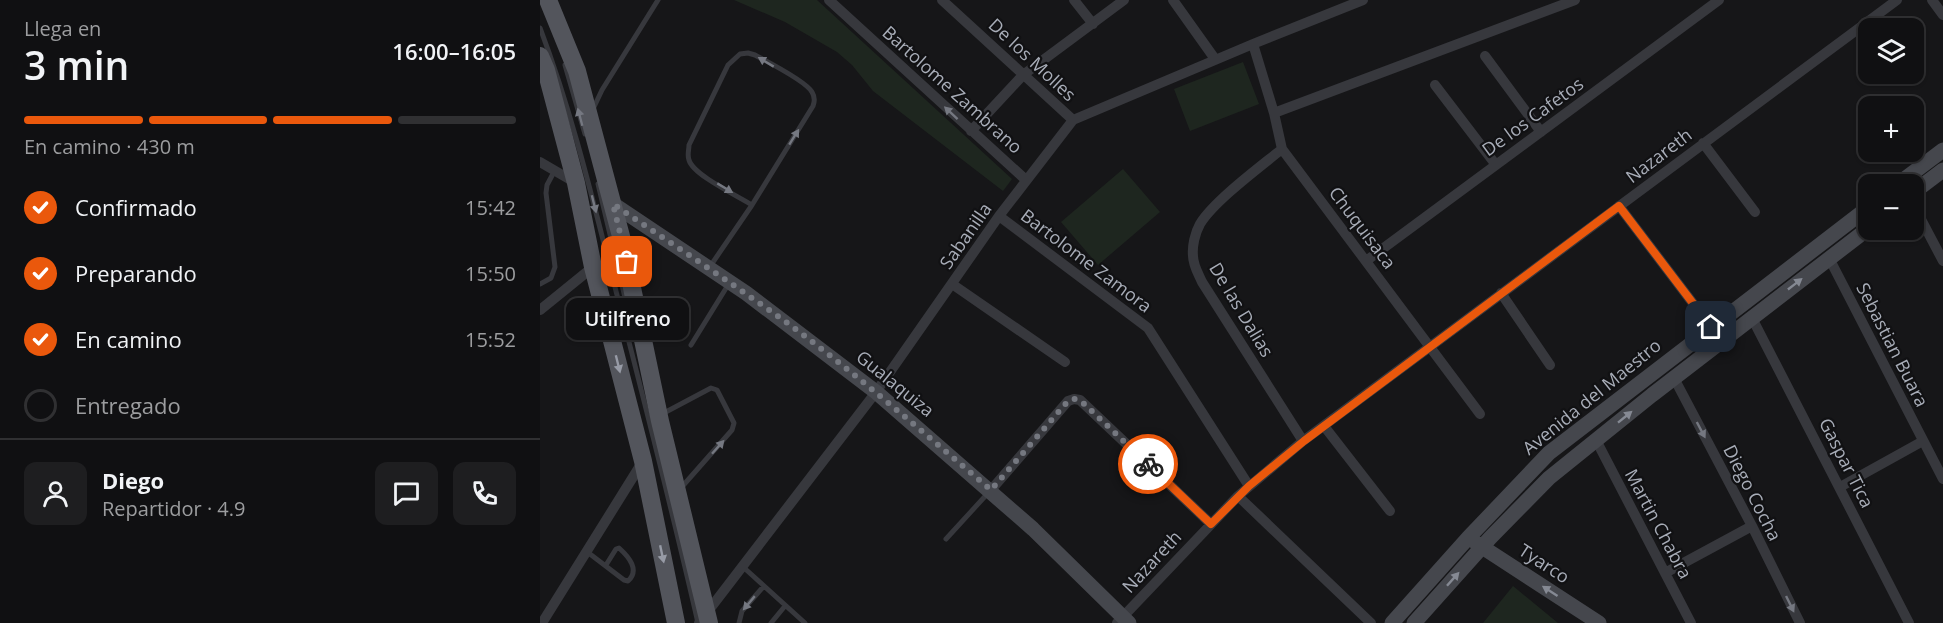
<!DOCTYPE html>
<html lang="es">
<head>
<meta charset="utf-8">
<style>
  body { margin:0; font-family:"Open Sans",sans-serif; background:#1e1e20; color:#f1f3f6; height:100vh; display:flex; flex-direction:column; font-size:22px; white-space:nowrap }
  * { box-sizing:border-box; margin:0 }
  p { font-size:20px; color:#9c9d9f }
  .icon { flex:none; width:33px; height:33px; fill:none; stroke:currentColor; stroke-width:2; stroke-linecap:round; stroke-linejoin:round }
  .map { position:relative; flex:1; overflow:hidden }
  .sheet { display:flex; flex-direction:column; background:#101012; width:540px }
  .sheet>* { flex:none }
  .controls { position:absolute; left:1318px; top:18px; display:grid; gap:12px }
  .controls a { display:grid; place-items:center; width:66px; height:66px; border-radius:12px; background:#101012; box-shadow:0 2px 4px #0004,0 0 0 2px #303032; font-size:30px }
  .pin { position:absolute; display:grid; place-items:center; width:51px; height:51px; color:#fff; margin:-26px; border-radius:12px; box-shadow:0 3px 9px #0006 }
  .courier { position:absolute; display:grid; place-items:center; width:60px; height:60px; margin:-30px; border:4px solid #ea580c; border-radius:50%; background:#fff; color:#222; box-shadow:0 2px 8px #0007 }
  .bubble { position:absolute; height:42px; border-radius:12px; background:#101012; box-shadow:0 2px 4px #0004,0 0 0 2px #303032; font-size:20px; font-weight:600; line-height:42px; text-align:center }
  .head em { font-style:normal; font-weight:600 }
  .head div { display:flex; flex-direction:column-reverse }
  .head { display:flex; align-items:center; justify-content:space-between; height:102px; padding:0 24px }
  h1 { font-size:39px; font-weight:600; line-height:45px }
  .bar { display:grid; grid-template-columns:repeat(4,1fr); gap:9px 6px; align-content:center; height:72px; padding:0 24px }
  .bar i { height:8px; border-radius:4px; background:#303032 }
  .bar .current { background:#ea580c }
  .bar p { grid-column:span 4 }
  .line { display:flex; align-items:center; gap:15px; padding:0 24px; border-top:2px solid #303032 }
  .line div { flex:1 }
  .round { display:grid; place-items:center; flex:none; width:63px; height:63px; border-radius:12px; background:#1e1e20 }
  ol { padding:0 24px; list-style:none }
  li { display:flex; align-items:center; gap:18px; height:66px }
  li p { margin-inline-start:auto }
  li .icon { padding:6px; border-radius:50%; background:#ea580c; color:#fff; stroke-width:4 }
  li:last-child { color:#9c9d9f }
  li i { width:33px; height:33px; border:3px solid #303032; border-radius:50% }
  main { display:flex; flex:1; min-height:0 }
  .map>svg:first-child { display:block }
  .green { fill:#1e261f }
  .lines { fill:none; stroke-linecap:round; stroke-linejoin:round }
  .lane { stroke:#37383d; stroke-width:5 }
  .street { stroke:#37383d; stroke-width:10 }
  .secondary { stroke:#45474d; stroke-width:15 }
  .primary { stroke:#53555c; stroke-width:18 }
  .oneway { fill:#757881 }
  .oneway2 { fill:#858993 }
  .oneway3 { fill:#979ba6 }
  .done { stroke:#757880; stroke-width:6; stroke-dasharray:0 10.8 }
  .route { stroke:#ea580c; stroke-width:8 }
  .labels { text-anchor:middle; stroke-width:4.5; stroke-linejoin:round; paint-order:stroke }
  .street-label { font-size:18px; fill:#a8adb8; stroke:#111113 }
</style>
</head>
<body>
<main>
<section class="sheet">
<div class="head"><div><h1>3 min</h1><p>Llega en</p></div><em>16:00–16:05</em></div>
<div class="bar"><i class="current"></i><i class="current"></i><i class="current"></i><i></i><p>En camino · 430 m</p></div>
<ol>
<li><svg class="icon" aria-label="check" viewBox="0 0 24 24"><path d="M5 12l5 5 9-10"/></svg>Confirmado<p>15:42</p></li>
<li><svg class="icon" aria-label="check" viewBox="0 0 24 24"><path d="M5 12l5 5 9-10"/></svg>Preparando<p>15:50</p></li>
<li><svg class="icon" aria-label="check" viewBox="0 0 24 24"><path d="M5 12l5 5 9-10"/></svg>En camino<p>15:52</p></li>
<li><i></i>Entregado</li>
</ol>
<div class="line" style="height:108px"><a class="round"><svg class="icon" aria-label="person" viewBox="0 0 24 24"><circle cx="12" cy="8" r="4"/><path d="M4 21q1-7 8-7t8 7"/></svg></a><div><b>Diego</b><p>Repartidor · 4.9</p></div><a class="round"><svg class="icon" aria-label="chat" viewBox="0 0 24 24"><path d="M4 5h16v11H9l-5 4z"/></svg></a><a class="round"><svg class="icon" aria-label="phone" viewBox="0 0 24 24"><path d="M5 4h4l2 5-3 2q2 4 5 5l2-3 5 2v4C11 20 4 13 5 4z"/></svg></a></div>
</section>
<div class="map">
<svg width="1403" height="623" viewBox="0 0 1403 623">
  <rect width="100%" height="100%" fill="#161618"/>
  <path class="green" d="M194 0H277L472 179 463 191 333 91 312 65 297 52 245 22Z
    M703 62 719 104 650 131 634 89Z
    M583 169 620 212 558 265 521 222Z
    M973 586 1018 623H943Z"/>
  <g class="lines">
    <path class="lane" d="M0 28C33 115 54 205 77 295 105 404 133 513 158 623
      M25 65 45 134
      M53 109 62 90 118 0
      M58 184 87 306
      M169 268 212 205 273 106C275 101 275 97 272 92 266 81 228 62 215 55L208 53 200 54 188 65 149 145C149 150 147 155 149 160 153 175 198 196 212 205
      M0 284 11 278 15 267 6 193 7 185 15 170
      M151 345 188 285
      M122 414 171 388 177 390 194 423 192 430 140 489
      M406 539 449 492
      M46 551 84 580 88 581C100 570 89 557 79 548L76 549 66 565
      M202 566 265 623
      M199 623 202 611 224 586
      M231 623 245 606"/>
    <path class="street" d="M289 0 486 180
      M402 0 533 120
      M534 0 553 24
      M633 0 675 59
      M1392 0 1403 15
      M713 44 734 113 742 149 940 414
      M945 56 1001 132
      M895 85 956 165
      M734 113 1035 0
      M431 131 483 75 584 0
      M1163 143 1215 212
      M742 149C720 167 674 201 660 224 655 233 652 246 653 256 653 265 658 273 662 282L763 441
      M0 162 36 183
      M1079 206 1171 327
      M1374 206 1403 261
      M459 216 608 328 709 486
      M1289 258 1403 479
      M826 261 1179 0
      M412 284 525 362
      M961 293 1010 365
      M0 310 53 267
      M1212 318 1369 623
      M1134 378 1212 526 1260 623
      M784 426 850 511
      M1056 440 1151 623
      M1300 487 1383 441
      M451 490 528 401 534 399 540 400 671 524
      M698 496 831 623
      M1125 573 1212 526
      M2 623 103 461
      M159 623 336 392 459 216 533 120 713 44 823 0
      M577 623 698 496 763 441 1357 0"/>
    <path class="secondary" d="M1358 184 1403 150
      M1374 192 1403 170
      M73 204 206 293 336 392 493 529 589 623
      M936 543 1059 623
      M852 623 928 538 1009 453 1329 207
      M874 623 950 538 1009 478 1112 395 1329 228"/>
    <path class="primary" d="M8 0 37 71 82 240 120 421 169 623
      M0 56 6 70 36 183 53 267 103 461 136 623"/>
  </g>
  <defs><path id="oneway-solid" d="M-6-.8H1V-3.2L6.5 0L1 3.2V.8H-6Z" transform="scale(1.5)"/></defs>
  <g class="oneway">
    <use href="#oneway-solid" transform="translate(226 62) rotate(-149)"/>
    <use href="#oneway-solid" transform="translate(411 113) rotate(-137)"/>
    <use href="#oneway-solid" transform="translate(40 117) rotate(-105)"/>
    <use href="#oneway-solid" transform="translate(254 137) rotate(-58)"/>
    <use href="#oneway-solid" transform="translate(185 188) rotate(31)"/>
    <use href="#oneway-solid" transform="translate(54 204) rotate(76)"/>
    <use href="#oneway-solid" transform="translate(1161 430) rotate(62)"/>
    <use href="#oneway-solid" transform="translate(178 447) rotate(-48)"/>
    <use href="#oneway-solid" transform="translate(209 603) rotate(130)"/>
    <use href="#oneway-solid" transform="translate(1250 604) rotate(64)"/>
  </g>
  <g class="oneway2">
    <use href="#oneway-solid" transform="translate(1255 284) rotate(-38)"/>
    <use href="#oneway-solid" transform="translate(1085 417) rotate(-39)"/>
    <use href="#oneway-solid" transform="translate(913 579) rotate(-48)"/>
    <use href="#oneway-solid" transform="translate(1010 591) rotate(-147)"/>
  </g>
  <g class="oneway3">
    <use href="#oneway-solid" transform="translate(78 364) rotate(76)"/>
    <use href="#oneway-solid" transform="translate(122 554) rotate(78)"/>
  </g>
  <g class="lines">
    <path class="done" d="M87 262 73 204C132 244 192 283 250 325 320 377 385 434 451 490L528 401 534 399 540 400 608 464"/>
    <path class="route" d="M608 464 671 524 709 486 764 441 1079 206 1171 327"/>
  </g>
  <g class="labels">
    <g class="street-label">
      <text transform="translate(492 60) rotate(43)" y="6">De los Molles</text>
      <text transform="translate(412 90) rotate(42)" y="6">Bartolome Zambrano</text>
      <text transform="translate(993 117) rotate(-36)" y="6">De los Cafetos</text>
      <text transform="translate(1119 156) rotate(-37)" y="6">Nazareth</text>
      <text transform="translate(822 228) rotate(53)" y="6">Chuquisaca</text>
      <text transform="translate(426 236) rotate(-55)" y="6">Sabanilla</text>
      <text transform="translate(546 261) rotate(37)" y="6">Bartolome Zamora</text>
      <text transform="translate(701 310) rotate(59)" y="6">De las Dalias</text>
      <text transform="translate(1352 345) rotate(63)" y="6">Sebastian Buara</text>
      <text transform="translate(355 384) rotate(39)" y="6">Gualaquiza</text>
      <text transform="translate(1052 397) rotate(-39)" y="6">Avenida del Maestro</text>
      <text transform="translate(1306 463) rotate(63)" y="6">Gaspar Tica</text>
      <text transform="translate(1212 493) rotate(63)" y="6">Diego Cocha</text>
      <text transform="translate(1118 524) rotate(62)" y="6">Martin Chabra</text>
      <text transform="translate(612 562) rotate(-47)" y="6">Nazareth</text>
      <text transform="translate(1004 564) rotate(33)" y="6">Tyarco</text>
    </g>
  </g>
</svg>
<div class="controls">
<a><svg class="icon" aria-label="layers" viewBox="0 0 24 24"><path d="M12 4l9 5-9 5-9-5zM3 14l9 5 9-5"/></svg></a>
<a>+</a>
<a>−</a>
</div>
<div class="pin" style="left:87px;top:262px;background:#ea580c"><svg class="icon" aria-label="bag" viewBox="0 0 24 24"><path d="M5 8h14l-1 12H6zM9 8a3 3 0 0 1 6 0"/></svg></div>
<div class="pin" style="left:1171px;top:327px;background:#1f2937"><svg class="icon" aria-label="home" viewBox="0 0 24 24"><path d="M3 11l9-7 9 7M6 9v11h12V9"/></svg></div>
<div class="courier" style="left:608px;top:464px"><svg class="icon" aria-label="bike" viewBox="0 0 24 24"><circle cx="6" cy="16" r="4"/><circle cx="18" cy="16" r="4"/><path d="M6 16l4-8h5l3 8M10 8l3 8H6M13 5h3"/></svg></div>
<div class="bubble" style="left:26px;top:298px;width:123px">Utilfreno</div>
</div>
</main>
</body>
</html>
